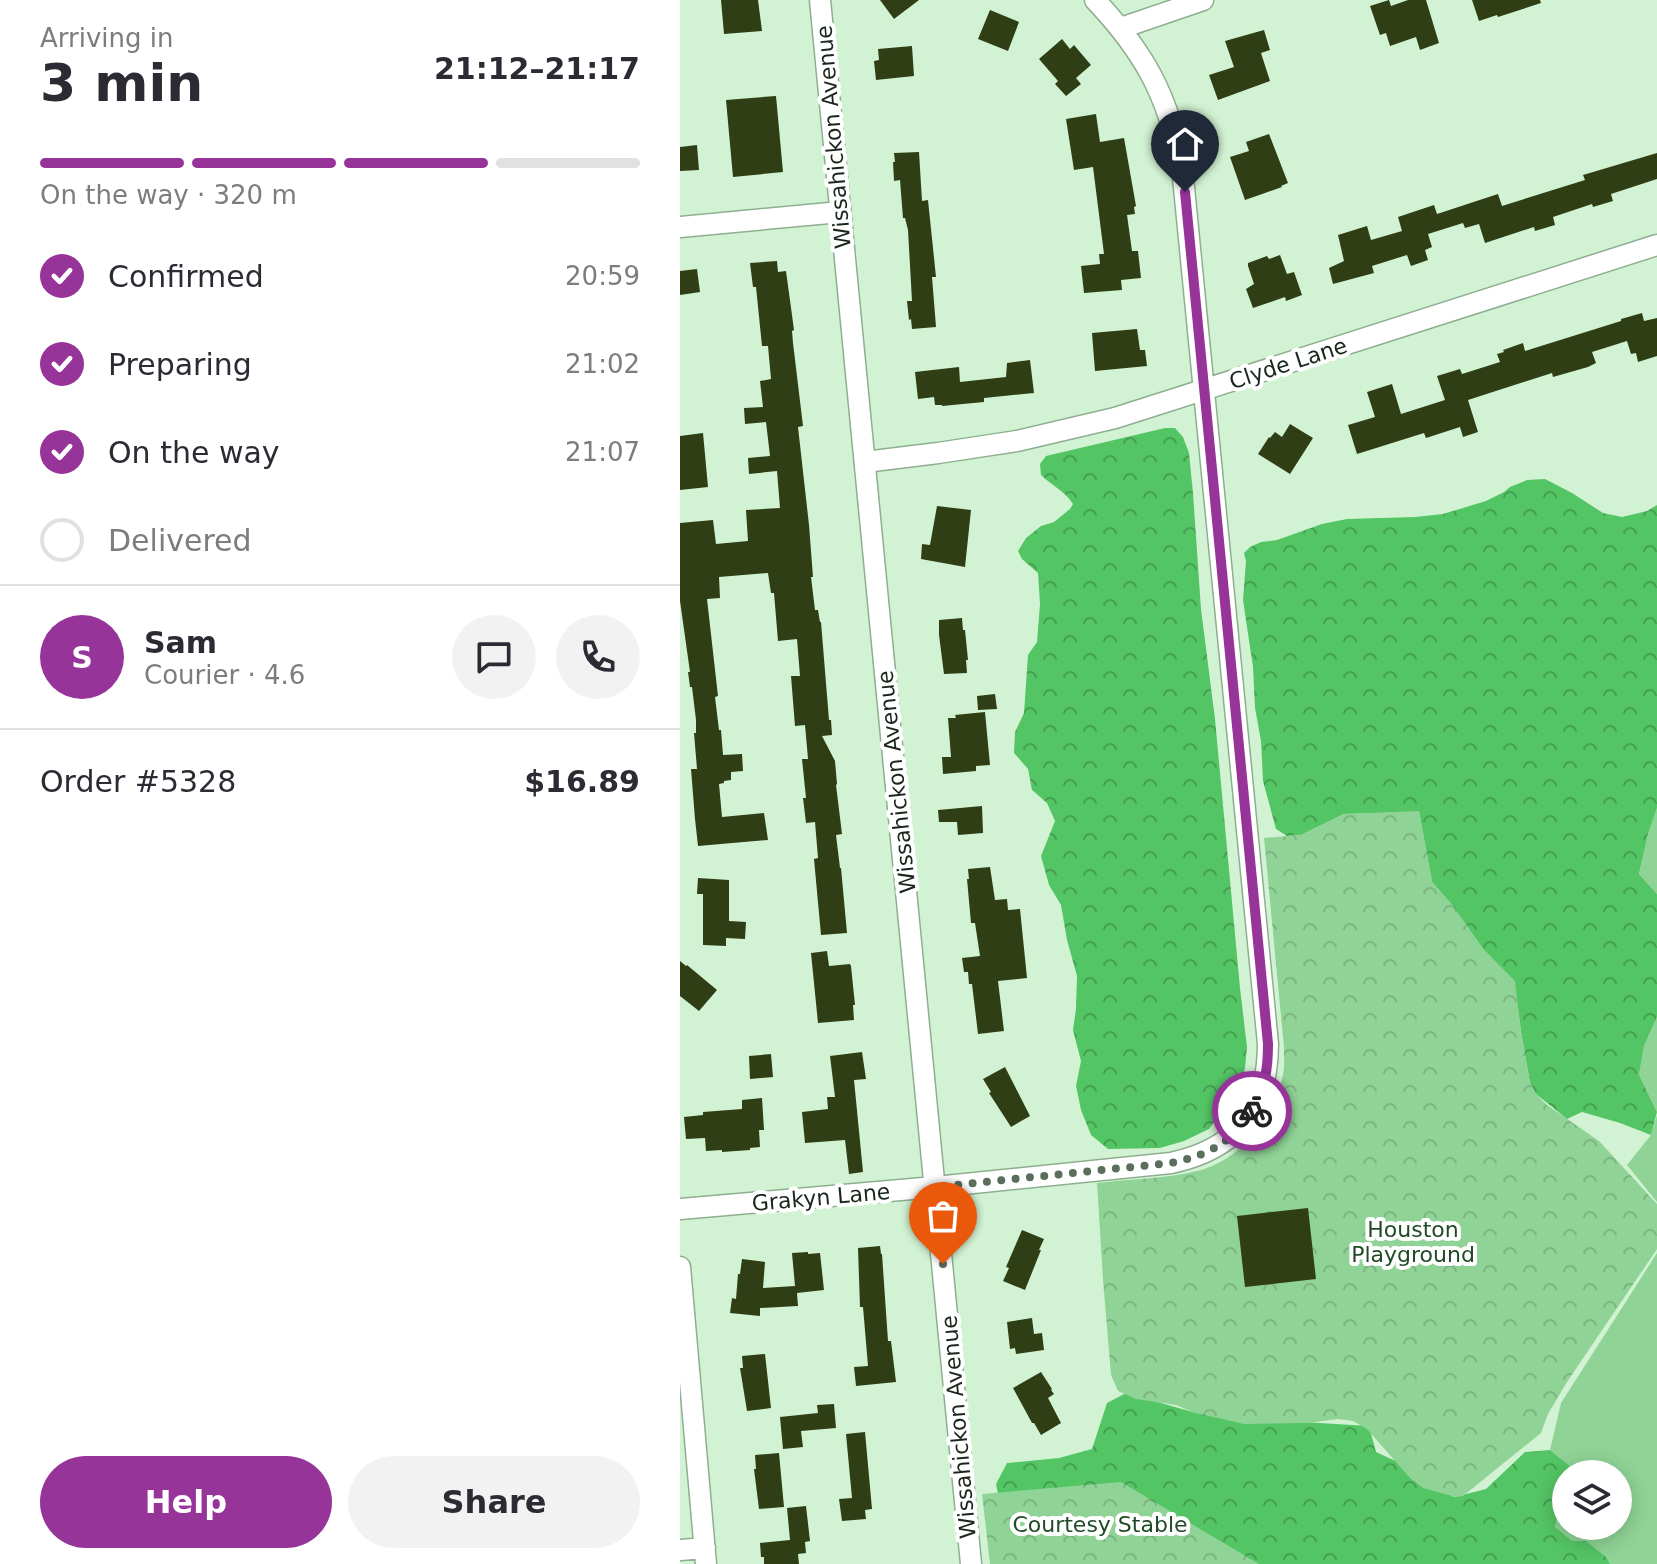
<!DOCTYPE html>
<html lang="en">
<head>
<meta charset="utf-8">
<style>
  body { margin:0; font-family:"DejaVu Sans",sans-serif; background:#f2f2f3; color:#2b2b33; height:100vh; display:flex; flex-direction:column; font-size:30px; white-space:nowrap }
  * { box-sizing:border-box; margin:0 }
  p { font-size:26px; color:#7c7c81 }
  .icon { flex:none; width:44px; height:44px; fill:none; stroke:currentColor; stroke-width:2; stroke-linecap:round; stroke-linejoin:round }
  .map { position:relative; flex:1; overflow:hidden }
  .panel { display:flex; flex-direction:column; background:#fff; width:680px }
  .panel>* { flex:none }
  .buttons { position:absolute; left:872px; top:1460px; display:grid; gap:16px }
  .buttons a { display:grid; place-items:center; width:80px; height:80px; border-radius:50%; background:#fff; box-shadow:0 4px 20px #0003; font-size:40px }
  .pin { position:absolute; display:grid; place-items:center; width:68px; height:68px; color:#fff; margin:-82px -34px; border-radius:50% 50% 50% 0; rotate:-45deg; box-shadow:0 0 8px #0007 }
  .pin .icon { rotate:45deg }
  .courier { position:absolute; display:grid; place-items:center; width:80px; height:80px; margin:-40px; border:6px solid #97349a; border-radius:50%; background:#fff; color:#222; box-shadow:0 2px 10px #0007 }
  .headline em { font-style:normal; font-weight:700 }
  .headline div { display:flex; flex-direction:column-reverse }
  .headline { display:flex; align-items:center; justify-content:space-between; height:136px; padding:0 40px }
  h1 { font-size:52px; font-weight:700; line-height:60px }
  .bar { display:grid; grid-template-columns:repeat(4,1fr); gap:12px 8px; align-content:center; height:96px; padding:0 40px }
  .bar i { height:10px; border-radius:6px; background:#e1e1e2 }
  .bar .current { background:#97349a }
  .bar p { grid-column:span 4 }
  .line { display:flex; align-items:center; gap:20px; padding:0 40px; border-top:2px solid #e1e1e2 }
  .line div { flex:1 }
  .round { display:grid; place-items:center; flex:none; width:84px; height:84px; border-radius:42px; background:#f2f2f3 }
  ol { padding:0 40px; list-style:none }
  li { display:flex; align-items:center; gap:24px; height:88px }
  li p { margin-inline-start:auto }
  li .icon { padding:8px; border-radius:50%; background:#97349a; color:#fff; stroke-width:4 }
  li:last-child { color:#7c7c81 }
  li i { width:44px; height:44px; border:4px solid #e1e1e2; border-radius:50% }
  .cta { display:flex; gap:16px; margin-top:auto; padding:16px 40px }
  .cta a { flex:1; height:92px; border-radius:48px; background:#97349a; color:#fff; font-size:32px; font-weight:700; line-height:92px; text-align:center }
  .cta a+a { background:#f2f2f3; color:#2b2b33 }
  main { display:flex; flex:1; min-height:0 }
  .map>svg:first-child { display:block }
  .grass { fill:#90d396 }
  .forest { fill:url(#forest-crowns) }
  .park { fill:url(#park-crowns) }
  .building { fill:#2f3e14 }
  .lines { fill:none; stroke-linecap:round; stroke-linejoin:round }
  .minor-casing { stroke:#8eae90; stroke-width:23 }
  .minor { stroke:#fff; stroke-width:20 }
  .done { stroke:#5a6e5b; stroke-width:8; stroke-dasharray:0 14.4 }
  .route { stroke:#97349a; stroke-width:10 }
  .labels { text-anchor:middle; stroke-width:8; stroke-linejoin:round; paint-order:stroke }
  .street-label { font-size:22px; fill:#1a261b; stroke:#fff }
  .park-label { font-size:22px; fill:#204b26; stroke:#fff }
</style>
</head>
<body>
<main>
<section class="panel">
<div class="headline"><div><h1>3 min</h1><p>Arriving in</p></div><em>21:12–21:17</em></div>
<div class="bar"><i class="current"></i><i class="current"></i><i class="current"></i><i></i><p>On the way · 320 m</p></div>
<ol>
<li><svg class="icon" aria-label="check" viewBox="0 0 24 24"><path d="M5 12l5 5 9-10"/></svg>Confirmed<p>20:59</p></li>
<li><svg class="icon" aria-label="check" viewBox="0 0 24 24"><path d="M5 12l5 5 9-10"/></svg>Preparing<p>21:02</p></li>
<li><svg class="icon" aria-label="check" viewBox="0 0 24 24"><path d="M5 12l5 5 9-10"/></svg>On the way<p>21:07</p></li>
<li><i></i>Delivered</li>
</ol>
<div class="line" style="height:144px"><b class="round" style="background:#97349a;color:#fff">S</b><div><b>Sam</b><p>Courier · 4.6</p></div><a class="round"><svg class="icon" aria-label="chat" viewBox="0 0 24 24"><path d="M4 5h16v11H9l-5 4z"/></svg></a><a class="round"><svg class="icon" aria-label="phone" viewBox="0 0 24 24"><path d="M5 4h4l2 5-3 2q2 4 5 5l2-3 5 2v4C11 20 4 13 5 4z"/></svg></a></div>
<div class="line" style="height:104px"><div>Order #5328</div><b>$16.89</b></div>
<div class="cta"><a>Help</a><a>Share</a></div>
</section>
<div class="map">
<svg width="977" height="1564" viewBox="0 0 977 1564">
  <defs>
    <pattern id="forest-crowns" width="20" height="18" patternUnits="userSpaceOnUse" patternTransform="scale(2)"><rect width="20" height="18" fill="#54c565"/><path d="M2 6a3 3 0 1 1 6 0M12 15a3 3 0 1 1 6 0" fill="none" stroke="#45a052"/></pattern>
    <pattern id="park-crowns" width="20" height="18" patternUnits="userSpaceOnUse" patternTransform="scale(2)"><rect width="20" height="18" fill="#90d396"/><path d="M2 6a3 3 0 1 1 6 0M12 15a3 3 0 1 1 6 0" fill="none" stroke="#7cb581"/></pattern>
  </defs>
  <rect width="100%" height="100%" fill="#d2f3d3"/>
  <path class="grass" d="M977 808V894L959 874 968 834Z
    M977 1017V1112L959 1075 964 1046Z
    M977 1115V1202L947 1165 971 1135Z
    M977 1253V1564H930L927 1558 892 1542 875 1527 880 1507 886 1499V1526H938V1474H894L890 1466 870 1450 881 1403Z"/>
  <path class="forest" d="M485 428H495L503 437 509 453 513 493 521 609 535 719 560 988 567 1047 565 1068 559 1089 529 1129 504 1141 480 1148 428 1149 411 1135 401 1110 396 1086 401 1061 393 1030 396 1009 397 976 387 940 381 905 369 885 361 856 375 821 367 803 352 790 348 769 334 753 335 732 344 713 348 655 357 642 360 604 358 573 342 559 338 551 346 538 361 526 374 522 390 509 393 504C385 491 372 486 361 475L360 464 366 456Z
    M865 479 892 493 923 513 942 517 967 511 977 505V808L968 834 959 874 977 894V1017L964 1046 959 1075 977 1112 971 1135 940 1123 902 1112 887 1119 856 1094 850 1083 841 1032 834 981 803 949 772 905 752 882 739 812 664 814 621 835 607 836 596 829 583 781 581 741 575 708 573 667 563 600 566 561 564 553 570 547 581 542 597 540 642 524 667 519 735 517 763 514 806 501 824 492 830 487 847 480Z
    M446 1393 516 1413 556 1418 689 1426 696 1452 731 1468 774 1497 806 1489 845 1452 870 1450 890 1466 894 1474H886V1499L880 1507 875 1527 892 1541H906L927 1558 930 1564H547L323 1518 316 1484 327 1463 379 1458 412 1449 427 1403Z"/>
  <path class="park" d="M739 811 752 882 772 905 803 949 835 981 841 1032 850 1083 856 1094 867 1105 919 1141 977 1204V1249L887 1382 868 1414 861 1433 783 1496 776 1497 743 1488 730 1478 687 1429 673 1421 658 1419 628 1423 564 1424 512 1412 496 1405 456 1399 438 1391 431 1375 423 1280 417 1183C450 1179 484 1179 517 1171 559 1161 592 1120 602 1079 605 1069 604 1058 604 1048L584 838 621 835 664 814Z
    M441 1482 579 1564H310L302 1494Z"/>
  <path class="building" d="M41 0H78L82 31 44 34Z
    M200 0H239L214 19Z
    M709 0 711 6 728 0H746L759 43 740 50 736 37 710 46 706 33 700 35 690 6Z
    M792 0H860L861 3 818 17 817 15 799 21Z
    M310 10 339 22 328 51 298 39Z
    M584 30 590 50 581 53 590 81 538 100 529 75 554 67 545 41Z
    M382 39 390 49 394 45 411 65 396 78 401 84 386 96 375 84 378 81 359 59Z
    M232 46 234 76 196 80 194 61 199 60 198 49Z
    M96 96 103 172 53 177 46 100Z
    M416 114 420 142 444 138 456 206 454 207 455 214 447 215 452 251H458L461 278 441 280 442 290 404 293 401 266 420 264 419 254H424L413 167 394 170 386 119Z
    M589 134 608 183 601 186 602 187 565 200 550 157 569 151 566 142Z
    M17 145 19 170 0 171V147Z
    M239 152 242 201 248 200 256 277H252L256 327 232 329 231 319 229 320 227 301H232L228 230 225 218H223L220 180 214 181 213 162H215L214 153Z
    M977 153V179L931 194 933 201 913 207 912 204 873 217 875 225 855 231 854 227 805 243 799 224 785 228 783 223 748 234 752 247 745 250 748 260 731 266 727 255 692 266 694 273 653 284 649 268 664 261 658 235 687 226 691 240 722 231 718 217 754 205 757 214 818 194 822 206 905 180 903 175Z
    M600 255 607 274 614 272 622 295 606 301 605 297 573 308 566 289 574 284 568 266V263L587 256 589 259Z
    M97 261 98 272 106 271 114 330 112 331 113 343 123 426 118 427 129 525 133 577H131L135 610H138L140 622H141L149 720H151L152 735 142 736 155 761 157 784 156 785 162 834 156 835 160 868H161L167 933 141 935 134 859 138 858 135 822 126 823 123 798H126L122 759H128L125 725 115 726 111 676H120L117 639 98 641 94 593H91L88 573 39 577 40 598 27 599 38 696 35 697 39 730H41L43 755 62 754 63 771 51 772V780L44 781V783L39 784 42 817 84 813 88 840 18 846 15 819 11 769H17L14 733H16V720L12 687H10L8 672H10L0 601V523L33 520 36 544 68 541 66 510 100 508 97 471 69 474 68 458 90 456 86 422 65 424 64 408 83 407 80 381 91 379 88 346H82L76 287H73L70 263Z
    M17 269 20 292 0 295V271Z
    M962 313 964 321 977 318V356L958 362 956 353 951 354 947 341 912 352 916 363 908 367 873 377 872 373 788 400 798 432 783 437 780 427 746 438 744 433 677 454 668 425 695 417 687 392 712 384 721 414 765 400 757 376 780 369 782 374 820 362 817 354 824 352 823 350 843 343 845 351 941 321V319Z
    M457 329 460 350H465L467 366 415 371 412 333Z
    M350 360 354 393 304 398V402L262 406V405H255L254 397 238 399 235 372 279 367 280 382 326 377 327 363Z
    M610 424 633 438 610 474 578 454 589 437 590 438 595 432 602 437Z
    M23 433 28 487 0 490V436Z
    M257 506 291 510 285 567 241 559 242 544 250 545Z
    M282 618 283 630H285L288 660H286L287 673 264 674 259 635V620Z
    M315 694 317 709 298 710 297 696Z
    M305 712 310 765 296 766V771L263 774 262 757H271L268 718H276L275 715Z
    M302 806 303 833 278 835 277 822H259L258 810Z
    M310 867 315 900 327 899 328 910 340 909 347 978 318 981 324 1031 298 1034 292 984H289L288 972H284L282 958 300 956 295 923H291L287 879H289L288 869Z
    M18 878 49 880V921L66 922 65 939 46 938V946L23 945V894H17Z
    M147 951 149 966 170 964 171 966 175 1005H173L174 1020 138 1023 131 953Z
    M0 961 6 966 7 965 37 990 19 1011 0 996Z
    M182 1052 186 1079 174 1080 183 1172 169 1174 165 1140 125 1143 122 1112 148 1109 147 1097H155L150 1056Z
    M91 1054 93 1077 70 1079 69 1056Z
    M325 1067 350 1116 331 1127 309 1093 311 1092 303 1079Z
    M82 1098 84 1130H79L80 1147 70 1148V1150L42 1152V1150L26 1151 25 1138 6 1139 4 1117 23 1115V1112L62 1109V1100Z
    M628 1208 636 1279 565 1287 557 1216Z
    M342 1230 364 1239 359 1250H361L345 1290 323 1281 329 1268 326 1267Z
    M200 1246 201 1254H202L208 1341H211L216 1382 176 1386 174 1367 188 1366 183 1307H180L178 1248Z
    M128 1252V1254L140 1253 144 1290 117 1293 118 1306 80 1308V1316L50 1313 52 1298 56 1299 58 1274H60L62 1259 85 1262 83 1288 115 1286 112 1253Z
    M352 1318 354 1334 362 1333 364 1350 336 1354 335 1348 330 1349 327 1322Z
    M85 1354 91 1408 67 1411 60 1368H63L62 1356Z
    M361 1372 372 1389 371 1390 374 1394 368 1398 381 1423 361 1435 354 1423H352L333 1388Z
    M154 1404 156 1428 121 1431 123 1447 103 1449 100 1417 138 1413 137 1405Z
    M185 1432 192 1509 185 1510 186 1519 162 1521 159 1499 172 1498 166 1434Z
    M99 1453 104 1507 79 1509 74 1469H76L75 1455Z
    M126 1506 130 1541 125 1542 126 1553 118 1554 119 1564H84V1557H81L80 1543 110 1540 107 1508Z"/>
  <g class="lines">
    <g class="minor-casing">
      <path id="minor" d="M140 0 291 1564
        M441 28 523 0
        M0 227 160 212
        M185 462 258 453 337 441 435 418 977 245
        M0 1209 255 1187 491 1163C556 1149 588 1111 588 1044L502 167C488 96 465 53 415 0
        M0 1267 26 1564
        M0 1550 25 1548"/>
    </g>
    <use href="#minor" class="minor"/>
  </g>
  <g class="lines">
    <path class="done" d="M263 1264 255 1187 491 1163C528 1155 552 1143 572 1111"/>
    <path class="route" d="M505 192 588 1044C588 1069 585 1089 572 1111"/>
  </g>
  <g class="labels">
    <g class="street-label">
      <text transform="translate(153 137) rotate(-95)" y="8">Wissahickon Avenue</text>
      <text transform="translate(608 363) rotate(-18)" y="8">Clyde Lane</text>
      <text transform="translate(216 782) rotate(-96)" y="8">Wissahickon Avenue</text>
      <text transform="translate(141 1197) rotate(-5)" y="8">Grakyn Lane</text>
      <text transform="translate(278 1427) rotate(-95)" y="8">Wissahickon Avenue</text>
    </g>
    <g class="park-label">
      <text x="733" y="1237">Houston<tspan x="733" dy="25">Playground</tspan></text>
      <text x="420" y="1532">Courtesy Stable</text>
    </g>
  </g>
</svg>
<div class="buttons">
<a><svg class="icon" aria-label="layers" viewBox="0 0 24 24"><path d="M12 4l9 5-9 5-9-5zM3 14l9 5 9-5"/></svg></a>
</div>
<div class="pin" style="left:263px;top:1264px;background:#ea580c"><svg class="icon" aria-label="bag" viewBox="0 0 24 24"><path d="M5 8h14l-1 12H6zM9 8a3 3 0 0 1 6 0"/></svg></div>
<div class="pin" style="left:505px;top:192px;background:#1f2937"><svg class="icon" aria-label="home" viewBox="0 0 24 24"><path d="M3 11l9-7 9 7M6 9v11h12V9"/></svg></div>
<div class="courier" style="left:572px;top:1111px"><svg class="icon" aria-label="bike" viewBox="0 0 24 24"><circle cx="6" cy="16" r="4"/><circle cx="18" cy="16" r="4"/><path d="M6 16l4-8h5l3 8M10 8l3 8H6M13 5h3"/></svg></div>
</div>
</main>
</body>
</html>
